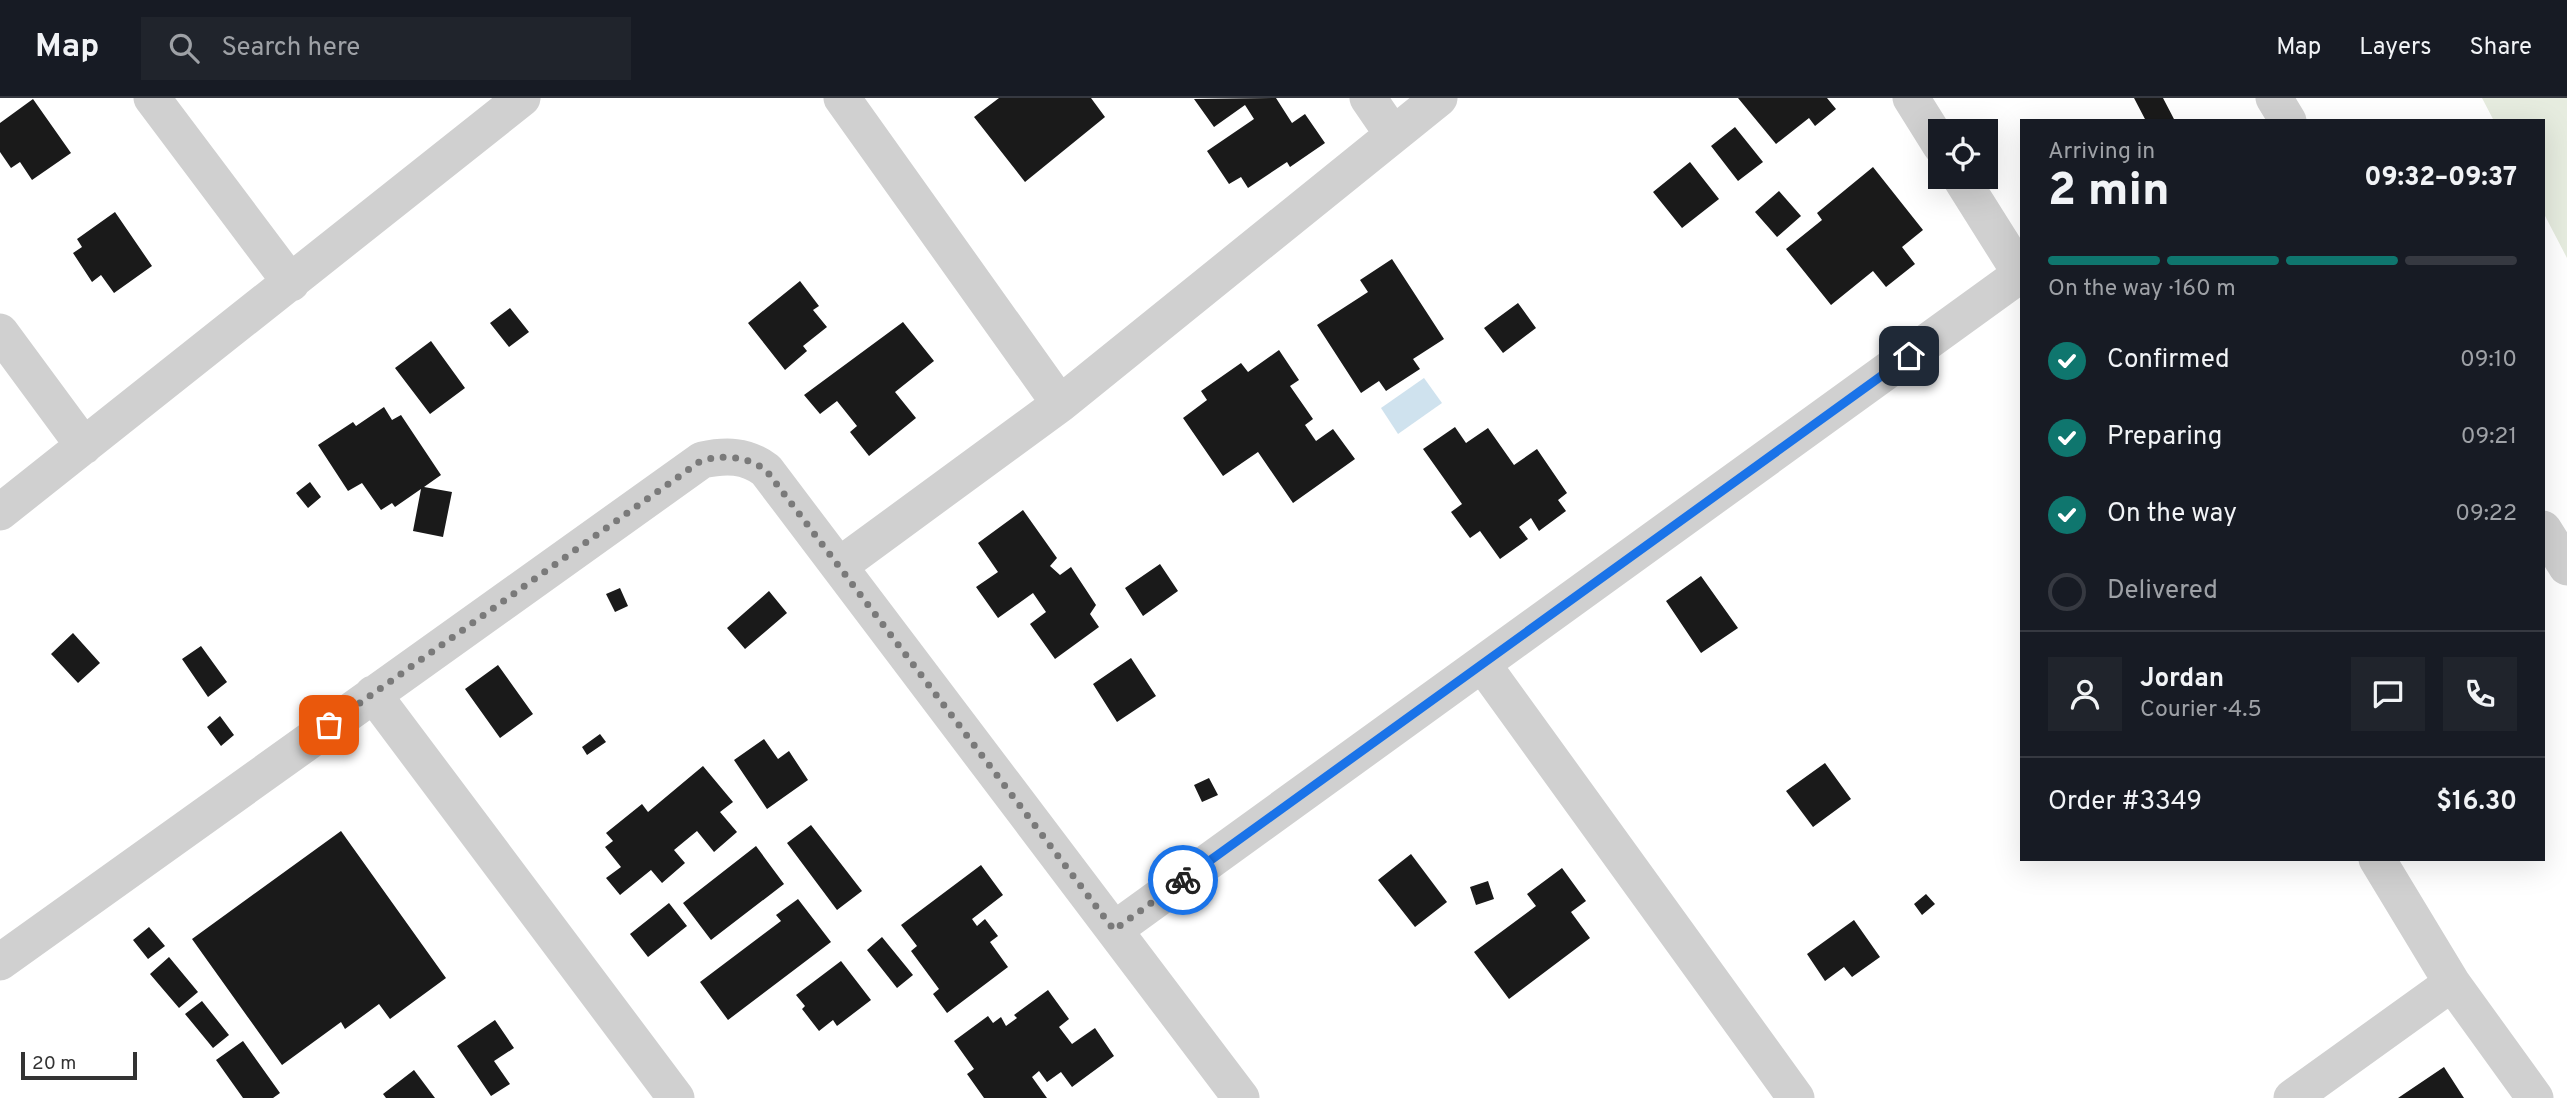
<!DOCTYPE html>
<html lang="en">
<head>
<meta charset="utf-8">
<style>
  body { margin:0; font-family:Overpass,sans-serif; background:#20242c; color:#f1f3f6; height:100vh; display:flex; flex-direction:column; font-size:26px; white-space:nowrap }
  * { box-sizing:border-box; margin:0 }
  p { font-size:23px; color:#9ea1a6 }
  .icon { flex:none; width:38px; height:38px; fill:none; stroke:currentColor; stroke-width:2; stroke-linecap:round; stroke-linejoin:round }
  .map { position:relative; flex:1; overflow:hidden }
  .details { position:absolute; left:2020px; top:21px; width:525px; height:742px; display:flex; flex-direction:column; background:#171b24; border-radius:0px; box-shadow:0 7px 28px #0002 }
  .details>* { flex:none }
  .buttons { position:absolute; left:1928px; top:21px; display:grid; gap:14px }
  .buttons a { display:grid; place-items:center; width:70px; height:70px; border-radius:0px; background:#171b24; box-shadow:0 7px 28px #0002; font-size:35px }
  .scale { position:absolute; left:21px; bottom:18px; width:116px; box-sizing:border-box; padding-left:7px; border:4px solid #333; border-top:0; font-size:19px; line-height:24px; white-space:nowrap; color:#333; -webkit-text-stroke:5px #fff; paint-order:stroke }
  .pin { position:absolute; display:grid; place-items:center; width:60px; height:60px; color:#fff; margin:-30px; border-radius:14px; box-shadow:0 4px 10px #0006 }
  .courier { position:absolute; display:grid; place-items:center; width:70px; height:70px; margin:-35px; border:5px solid #1a73e8; border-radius:50%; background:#fff; color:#222; box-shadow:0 2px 9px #0007 }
  .summary em { font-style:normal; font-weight:800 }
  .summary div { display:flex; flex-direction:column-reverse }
  .summary { display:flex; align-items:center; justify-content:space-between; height:119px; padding:0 28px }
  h1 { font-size:46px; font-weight:800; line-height:52px }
  .bar { display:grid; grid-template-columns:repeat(4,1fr); gap:10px 7px; align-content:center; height:84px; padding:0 28px }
  .bar i { height:9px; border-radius:5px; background:#363941 }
  .bar .selected { background:#0f766e }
  .bar p { grid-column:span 4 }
  .line { display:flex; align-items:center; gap:18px; padding:0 28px; border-top:2px solid #363941 }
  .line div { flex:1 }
  .round { display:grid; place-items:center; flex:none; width:74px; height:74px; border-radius:0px; background:#20242c }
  ol { padding:0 28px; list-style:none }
  li { display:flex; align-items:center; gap:21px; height:77px }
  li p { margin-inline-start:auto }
  li .icon { padding:7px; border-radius:50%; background:#0f766e; color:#fff; stroke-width:4 }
  li:last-child { color:#9ea1a6 }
  li i { width:38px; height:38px; border:4px solid #363941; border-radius:50% }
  header { display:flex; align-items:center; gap:42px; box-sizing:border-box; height:98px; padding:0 35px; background:#171b24; border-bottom:2px solid #363941 }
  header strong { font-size:33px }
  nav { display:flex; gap:38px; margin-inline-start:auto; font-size:24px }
  .search { width:490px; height:63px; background:#20242c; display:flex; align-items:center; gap:18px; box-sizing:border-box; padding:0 24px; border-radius:0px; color:#9ea1a6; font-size:26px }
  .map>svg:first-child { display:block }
  .green { fill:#e6ecdf }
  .water { fill:#cfe2ee }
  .building { fill:#1a1a1a }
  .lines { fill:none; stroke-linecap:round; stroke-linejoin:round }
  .street { stroke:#d0d0d0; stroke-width:37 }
  .done { stroke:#7a7a7a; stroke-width:7; stroke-dasharray:0 12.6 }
  .route { stroke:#1a73e8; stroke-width:9 }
</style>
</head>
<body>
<header>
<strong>Map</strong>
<div class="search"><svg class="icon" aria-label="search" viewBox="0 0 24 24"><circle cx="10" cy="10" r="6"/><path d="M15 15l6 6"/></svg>Search here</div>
<nav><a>Map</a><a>Layers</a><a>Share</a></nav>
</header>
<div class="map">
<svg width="2567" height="1000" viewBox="0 0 2567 1000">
  <rect width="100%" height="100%" fill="#fff"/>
  <path class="green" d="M2482 0H2567V160L2543 114V23H2494Z"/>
  <path class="water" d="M1424 280 1442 305 1398 336 1381 310Z"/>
  <path class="building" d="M999 0H1091L1105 19 1025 84 974 19Z
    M1276 0 1292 25 1305 16 1325 45 1290 69 1287 64 1248 90 1241 79 1229 86 1207 53 1254 21 1245 7 1214 29 1194 1Z
    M1738 0H1827L1836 11 1815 28 1809 20 1776 46Z
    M2134 0H2163L2175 23H2146Z
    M33 1 71 55 32 82 20 64 11 70 0 54V25Z
    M1735 29 1763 64 1738 83 1711 48Z
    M1690 64 1719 101 1682 130 1653 94Z
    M1873 69 1923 132 1902 149 1915 166 1886 189 1873 173 1831 207 1786 151 1822 122 1817 115Z
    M1779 93 1801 118 1777 139 1755 114Z
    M115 114 152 168 114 195 101 177 92 184 73 155 82 149 77 141Z
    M1392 161 1444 241 1413 261 1420 271 1386 293 1379 283 1361 295 1317 227 1368 194 1360 182Z
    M800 183 819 208 813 212 827 229 803 248 807 253 785 272 748 225Z
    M1518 205 1536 230 1503 255 1484 230Z
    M510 210 529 234 509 249 490 225Z
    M903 224 934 263 895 294 916 320 869 358 850 334 857 328 837 303 820 316 804 297Z
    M431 243 465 290 430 316 395 270Z
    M1279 252 1299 282 1290 288 1313 321 1305 327 1316 343 1333 331 1355 361 1293 405 1258 354 1223 378 1183 320 1207 302 1201 293 1241 265 1248 274Z
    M384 309 392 322 401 317 441 377 424 389 452 394 443 439 413 433 421 391 395 409 392 405 381 412 362 385 348 393 318 347 353 324 356 328Z
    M1455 329 1466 345 1488 330 1514 367 1537 351 1567 395 1558 402 1566 413 1539 433 1531 420 1519 429 1528 441 1500 461 1480 433 1470 440 1451 414 1462 406 1423 351Z
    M310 384 321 399 308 410 296 395Z
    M1023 412 1057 460 1050 468 1060 477 1071 469 1096 507 1090 516 1099 529 1055 561 1030 526 1046 514 1033 495 998 520 976 489 998 474 978 445Z
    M1160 466 1178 493 1143 518 1125 490Z
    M1701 478 1738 530 1701 555 1666 503Z
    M620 490 628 508 615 514 606 496Z
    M769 493 787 515 745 551 727 530Z
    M73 535 100 565 78 585 51 556Z
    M201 548 227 584 208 599 182 561Z
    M1131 560 1156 598 1117 624 1093 586Z
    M498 567 533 616 500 640 465 591Z
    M220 618 234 637 221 648 207 629Z
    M600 636 606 644 587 657 582 649Z
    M764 641 778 661 789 653 808 682 767 711 734 662Z
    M1825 665 1851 701 1813 729 1786 693Z
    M703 668 733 704 720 714 737 734 714 754 697 733 674 752 685 765 662 785 651 772 620 797 606 780 621 769 605 749 613 743 606 735 642 706 648 714Z
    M1209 680 1218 697 1202 704 1194 687Z
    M811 727 862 793 837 812 787 745Z
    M341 733 446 880 390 921 379 906 345 931 341 924 282 967 192 841Z
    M756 748 784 786 711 842 683 805Z
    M1411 756 1447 804 1415 829 1378 782Z
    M981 767 1003 797 972 821 977 828 985 821 998 838 990 844 1008 869 947 915 933 896 939 891 911 853 917 848 901 827Z
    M1562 770 1586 803 1571 814 1590 840 1509 901 1474 854 1536 808 1527 796Z
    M1488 783 1494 801 1476 807 1470 789Z
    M1926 796 1935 806 1922 817 1914 806Z
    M798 801 831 844 728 922 700 884 781 823 776 817Z
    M669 805 687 828 648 859 630 836Z
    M1854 822 1880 859 1852 879 1844 869 1825 883 1807 856Z
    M149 829 165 848 148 861 133 842Z
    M882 839 913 877 897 890 867 852Z
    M169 859 198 894 179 910 150 876Z
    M841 863 871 902 837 928 833 922 819 933 802 911 805 908 796 897Z
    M1048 892 1069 921 1059 929 1072 946 1095 930 1114 958 1072 989 1061 974 1047 984 1039 973 1032 979 1047 1000H984L967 976 974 971 954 943 988 918 993 925 1001 919 1006 928 1017 920 1014 917Z
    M202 903 229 937 213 950 185 916Z
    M495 922 514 950 494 963 510 986 491 998 457 948Z
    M243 943 280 995 273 1000H243L216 962Z
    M2444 969 2464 1000H2398Z
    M414 972 435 1000H386L383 996Z"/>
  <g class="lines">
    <path class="street" d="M152 0 291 185
      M842 0 1060 306
      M1368 0 1392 35
      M1911 0 1941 48
      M2274 0 2288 23
      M0 234 84 348
      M0 414 522 0
      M2543 431 2567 469
      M839 468 1060 306 1439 0
      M1483 567 1796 1000
      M373 596 676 1000
      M2377 761 2452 885 2535 1000
      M1114 832 2021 176 1960 79
      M0 864 702 362C726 357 746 357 766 372L1241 1000
      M2292 1000 2452 885"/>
  </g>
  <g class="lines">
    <path class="done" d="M329 627 702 362C726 357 745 358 766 372L1114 832 1183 782"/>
    <path class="route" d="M1183 782 1909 258"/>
  </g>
</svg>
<div class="buttons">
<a><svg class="icon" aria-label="locate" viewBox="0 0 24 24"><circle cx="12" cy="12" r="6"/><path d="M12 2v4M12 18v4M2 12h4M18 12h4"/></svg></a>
</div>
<div class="scale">20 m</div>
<div class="pin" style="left:329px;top:627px;background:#ea580c"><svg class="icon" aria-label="bag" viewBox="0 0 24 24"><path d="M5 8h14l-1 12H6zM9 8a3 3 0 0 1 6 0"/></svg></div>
<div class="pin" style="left:1909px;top:258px;background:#1f2937"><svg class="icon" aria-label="home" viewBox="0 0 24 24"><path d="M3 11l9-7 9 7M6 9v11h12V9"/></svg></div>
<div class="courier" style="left:1183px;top:782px"><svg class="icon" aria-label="bike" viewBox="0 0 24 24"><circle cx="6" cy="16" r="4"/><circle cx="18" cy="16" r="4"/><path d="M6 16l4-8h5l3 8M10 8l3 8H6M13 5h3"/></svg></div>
<section class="details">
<div class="summary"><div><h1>2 min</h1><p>Arriving in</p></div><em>09:32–09:37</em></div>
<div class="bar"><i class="selected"></i><i class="selected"></i><i class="selected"></i><i></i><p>On the way · 160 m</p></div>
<ol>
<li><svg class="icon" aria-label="check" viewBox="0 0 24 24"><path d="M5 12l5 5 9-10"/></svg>Confirmed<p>09:10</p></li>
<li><svg class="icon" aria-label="check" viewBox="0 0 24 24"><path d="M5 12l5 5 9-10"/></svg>Preparing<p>09:21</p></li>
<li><svg class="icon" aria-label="check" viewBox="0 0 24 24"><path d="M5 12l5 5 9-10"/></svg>On the way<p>09:22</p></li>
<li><i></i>Delivered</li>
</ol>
<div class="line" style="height:126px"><a class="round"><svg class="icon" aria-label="person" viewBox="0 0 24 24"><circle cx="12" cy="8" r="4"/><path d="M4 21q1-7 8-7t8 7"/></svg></a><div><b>Jordan</b><p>Courier · 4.5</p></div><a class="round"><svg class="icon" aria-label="chat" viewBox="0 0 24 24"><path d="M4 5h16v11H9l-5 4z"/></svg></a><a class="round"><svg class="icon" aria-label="phone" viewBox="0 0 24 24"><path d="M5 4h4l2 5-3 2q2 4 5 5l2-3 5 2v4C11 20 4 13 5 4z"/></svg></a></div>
<div class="line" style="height:91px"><div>Order #3349</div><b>$16.30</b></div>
</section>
</div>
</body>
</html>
